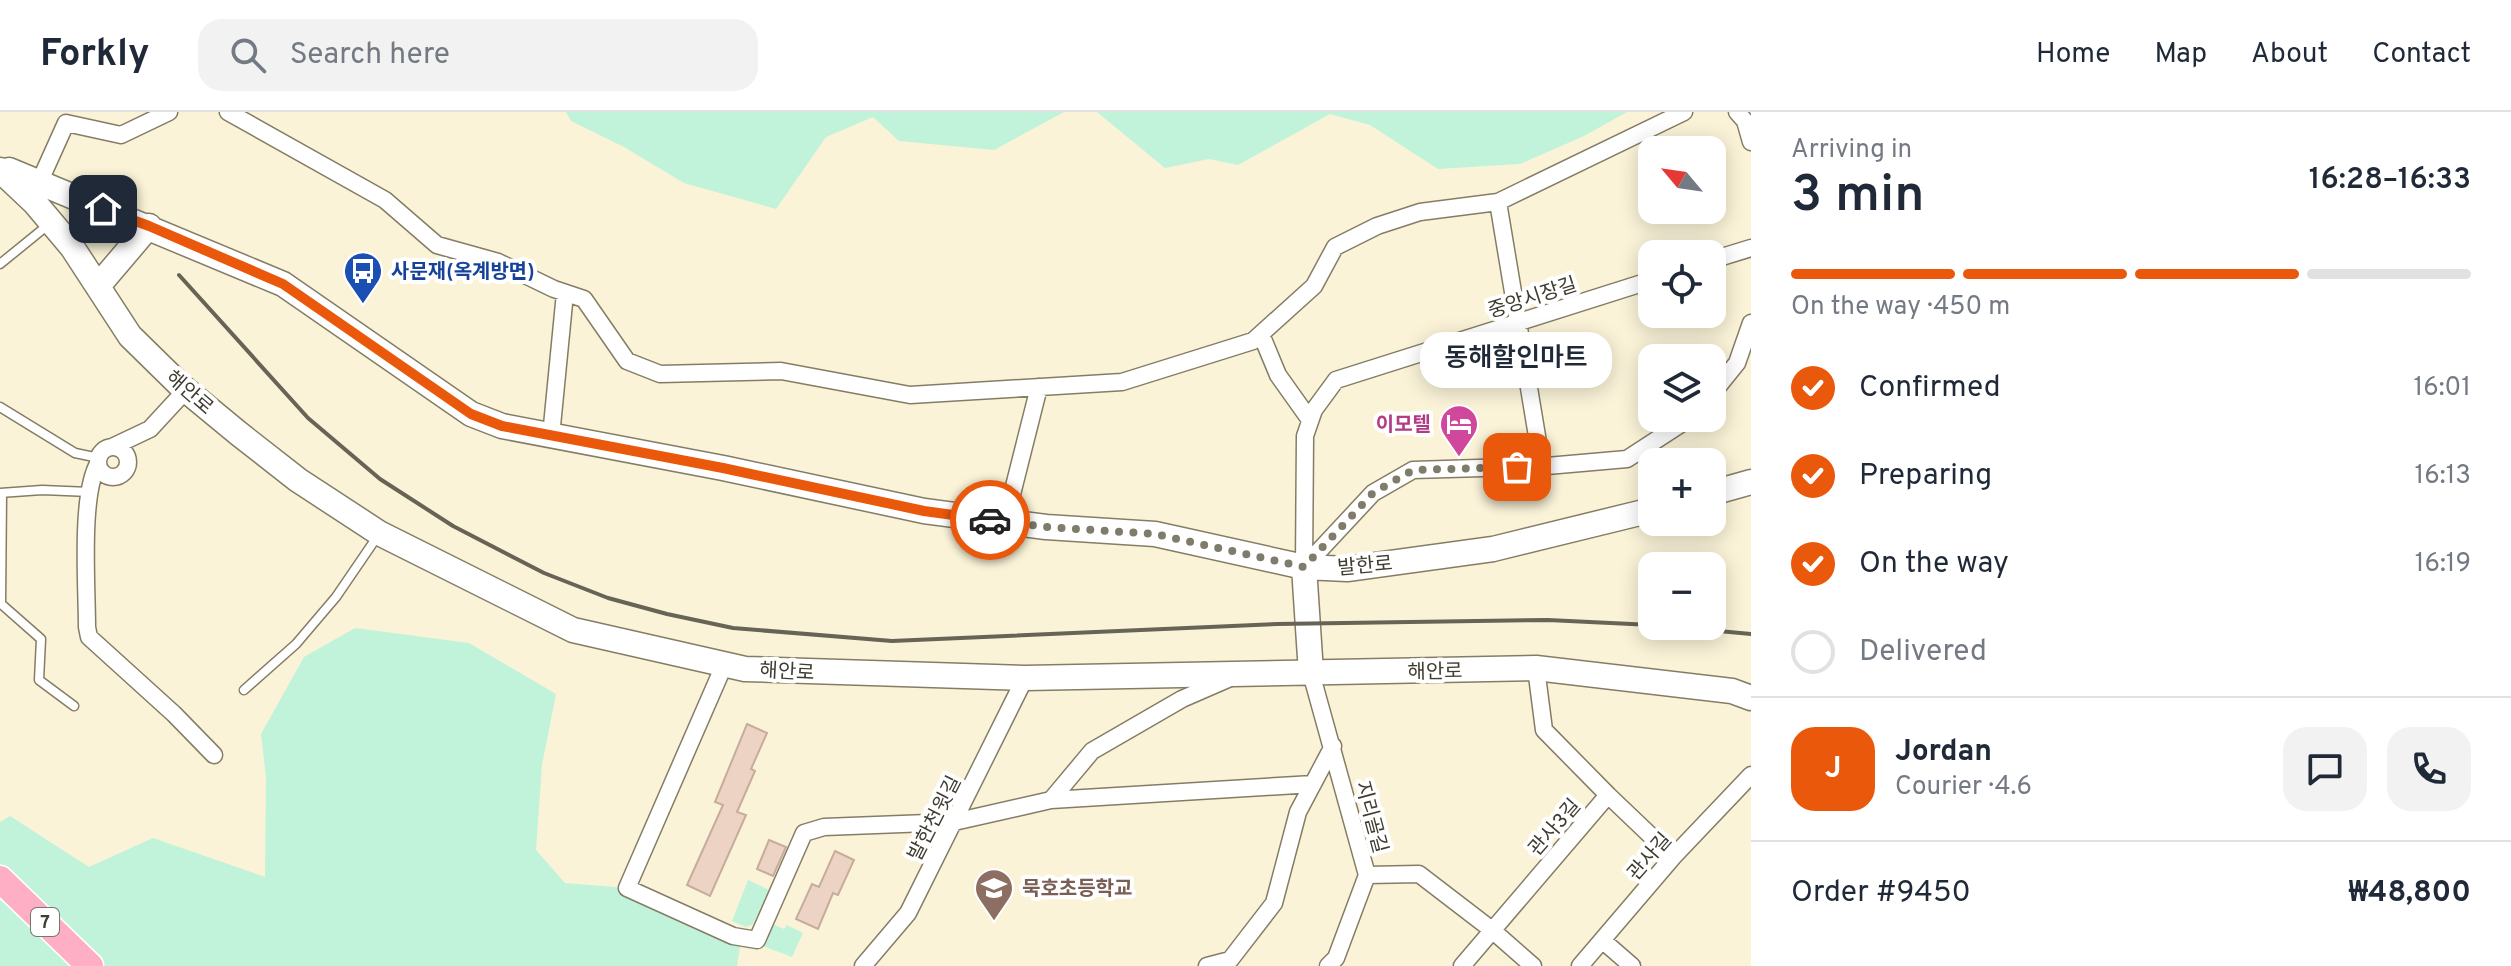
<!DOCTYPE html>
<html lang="en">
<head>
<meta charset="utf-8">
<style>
  body { margin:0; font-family:Overpass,"Noto Sans KR",sans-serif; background:#f2f2f3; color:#1f2937; height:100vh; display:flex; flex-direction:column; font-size:30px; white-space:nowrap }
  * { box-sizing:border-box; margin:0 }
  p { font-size:26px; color:#747a83 }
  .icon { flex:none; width:44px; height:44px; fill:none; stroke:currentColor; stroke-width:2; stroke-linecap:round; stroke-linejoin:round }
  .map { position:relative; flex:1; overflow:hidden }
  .panel { display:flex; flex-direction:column; background:#fff; width:760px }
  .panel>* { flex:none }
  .needle { width:52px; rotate:299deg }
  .tools { position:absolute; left:1638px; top:24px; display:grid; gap:16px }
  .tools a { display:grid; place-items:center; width:88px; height:88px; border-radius:16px; background:#fff; box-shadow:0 4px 20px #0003; font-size:40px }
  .pin { position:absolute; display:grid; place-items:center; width:68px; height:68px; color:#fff; margin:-34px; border-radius:16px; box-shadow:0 4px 12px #0006 }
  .courier { position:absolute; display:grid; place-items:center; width:80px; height:80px; margin:-40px; border:6px solid #ea580c; border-radius:50%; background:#fff; color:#222; box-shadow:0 2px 10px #0007 }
  .bubble { position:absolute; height:56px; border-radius:24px; background:#fff; box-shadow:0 4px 20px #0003; font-size:26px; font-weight:600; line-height:56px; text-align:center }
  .overview em { font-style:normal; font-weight:600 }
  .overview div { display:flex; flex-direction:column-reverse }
  .overview { display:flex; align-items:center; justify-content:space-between; height:136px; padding:0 40px }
  h1 { font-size:52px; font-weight:600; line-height:60px }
  .bar { display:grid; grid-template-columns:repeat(4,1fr); gap:12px 8px; align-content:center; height:96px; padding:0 40px }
  .bar i { height:10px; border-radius:6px; background:#e0e1e3 }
  .bar .selected { background:#ea580c }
  .bar p { grid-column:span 4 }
  .line { display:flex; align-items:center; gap:20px; padding:0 40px; border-top:2px solid #e0e1e3 }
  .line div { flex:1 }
  .round { display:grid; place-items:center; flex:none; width:84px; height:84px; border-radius:24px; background:#f2f2f3 }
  ol { padding:0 40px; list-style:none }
  li { display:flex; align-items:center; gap:24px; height:88px }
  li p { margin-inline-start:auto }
  li .icon { padding:8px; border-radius:50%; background:#ea580c; color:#fff; stroke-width:4 }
  li:last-child { color:#747a83 }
  li i { width:44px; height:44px; border:4px solid #e0e1e3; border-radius:50% }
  header { display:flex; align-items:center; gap:48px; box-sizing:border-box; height:112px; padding:0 40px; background:#fff; border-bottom:2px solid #e0e1e3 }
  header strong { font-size:38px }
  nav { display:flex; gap:44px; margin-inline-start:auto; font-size:28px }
  .search { width:560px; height:72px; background:#f2f2f3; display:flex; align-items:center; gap:20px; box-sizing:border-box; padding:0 28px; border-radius:24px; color:#747a83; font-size:30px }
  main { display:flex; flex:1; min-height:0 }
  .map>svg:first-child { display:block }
  .green { fill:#c0f3d9 }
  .building { fill:#edd3c3; stroke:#c5ac9d; stroke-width:2 }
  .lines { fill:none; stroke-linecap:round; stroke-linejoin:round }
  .lane-casing { stroke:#847d65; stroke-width:11 }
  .street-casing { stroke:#847d65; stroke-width:19 }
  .secondary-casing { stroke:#847d65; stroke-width:27 }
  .primary-casing { stroke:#fff; stroke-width:29 }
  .lane { stroke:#fff; stroke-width:8 }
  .street { stroke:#fff; stroke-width:16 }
  .secondary { stroke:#fff; stroke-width:24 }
  .primary { stroke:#feaec5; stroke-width:26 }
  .rail { stroke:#676355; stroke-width:4 }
  .done { stroke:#807c6b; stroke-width:8; stroke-dasharray:0 14.4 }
  .route { stroke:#ea580c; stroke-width:10 }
  .labels { text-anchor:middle; stroke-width:8; stroke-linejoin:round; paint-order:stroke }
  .shield { fill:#fff; stroke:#79766f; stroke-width:2 }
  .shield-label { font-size:18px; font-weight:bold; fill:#3f3c31 }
  .transit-label { font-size:20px; font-weight:bold; fill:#164399; stroke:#fff; text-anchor:start }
  .street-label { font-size:20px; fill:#3f3c31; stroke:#fff }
  .hotel-label { font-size:20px; font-weight:bold; fill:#b23c85; stroke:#fff; text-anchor:end }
  .education-label { font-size:20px; font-weight:bold; fill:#785e54; stroke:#fff; text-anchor:start }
</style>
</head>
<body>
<header>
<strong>Forkly</strong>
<div class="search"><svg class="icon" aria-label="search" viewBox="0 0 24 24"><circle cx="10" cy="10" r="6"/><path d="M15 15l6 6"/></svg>Search here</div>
<nav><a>Home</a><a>Map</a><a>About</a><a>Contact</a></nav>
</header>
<main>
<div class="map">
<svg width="1751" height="854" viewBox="0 0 1751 854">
  <rect width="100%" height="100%" fill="#faf3d8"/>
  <path class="green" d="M566 0H1064L994 38 899 29 873 5 826 25 776 97 684 71 624 35 571 9Z
    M1097 0H1627L1584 24 1520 52 1438 57 1370 13 1330 2 1238 53 1209 47 1165 56Z
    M355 516 469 531 556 582 542 653 536 738 565 771 615 775 742 822 737 854H0V710L10 704 89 755 153 726 265 765 266 666 261 622 304 545Z
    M748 768 769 778 753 812 746 815 732 809Z
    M768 810 784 817 787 813 803 821 792 845 763 834 760 828Z"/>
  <path class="building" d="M747 612 767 621 751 657 755 659 737 700 746 703 710 784 687 773 723 693 715 690Z
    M769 728 786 735 773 764 757 757Z
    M835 739 854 748 838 783 833 781 818 817 796 807 812 772 819 775Z"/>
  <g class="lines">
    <g class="lane-casing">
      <path id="lane" d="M0 152 48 113
        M0 295 75 341 99 346
        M0 381 42 378 90 380
        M0 491 41 527 39 568 74 594
        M1 492 2 381
        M244 578 296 532 336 485 377 425"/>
    </g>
    <g class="street-casing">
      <path id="street" d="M228 0 385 88 437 133 498 150 554 177 584 187 627 249 660 262 781 259 910 283 1122 270 1253 229 1314 174 1335 135 1377 114 1420 100 1498 90 1684 0
        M1737 0 1745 9 1751 30
        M39 71 66 11 121 23 169 0
        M1498 90 1542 354
        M1712 148 1751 136
        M1261 222 1278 263 1310 308
        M1712 282 1737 251 1751 211
        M551 324 565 181
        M112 335 150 317 186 278
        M98 350a15 15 0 1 1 30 0a15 15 0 1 1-30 0Z
        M98 352C80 384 87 475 87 515L89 525 174 602 214 643
        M1005 410 1039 275
        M1304 455 1305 324 1314 298 1336 268 1652 168
        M1304 455 1373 381 1413 358 1547 354 1627 347 1690 306
        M725 551 627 776 733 824 757 828 804 721 824 715 954 710 1051 688 1092 639 1182 587 1228 567
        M1311 561 1367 763 1336 846 1328 854
        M1608 683 1673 745
        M1051 688 1313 672
        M1367 763 1419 762 1492 818 1533 854
        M1602 828 1632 854
        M863 854 908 801 1025 566
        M1207 854 1230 848 1274 791 1298 700 1333 634
        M1462 854 1608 683 1544 618 1536 556
        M1580 854 1673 745 1751 663"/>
    </g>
    <g class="secondary-casing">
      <path id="secondary" d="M0 58 35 91 72 135 130 224 181 274 238 321 298 368 379 421 573 518 745 557 1025 566 1536 556 1732 579 1751 586
        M9 58 283 172 471 302 502 314 723 356 924 399 1046 415 1155 422 1304 455 1347 457 1493 437 1652 398
        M98 174 149 114
        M1712 381 1751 370
        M1304 455 1311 561"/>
    </g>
    <g class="primary-casing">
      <path id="primary" d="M0 767 90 854"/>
    </g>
    <use href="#lane" class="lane"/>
    <use href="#street" class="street"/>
    <use href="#secondary" class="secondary"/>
    <use href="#primary" class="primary"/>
    <path class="rail" d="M179 163 308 306 380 367 453 414 544 461 608 486 667 502 733 516 892 529 1277 512 1548 508 1652 513
      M1665 514 1751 522"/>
  </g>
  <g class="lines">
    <path class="done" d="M990 408 1046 415 1155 422 1304 455 1373 381 1413 358 1517 355"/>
    <path class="route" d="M103 97 149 114 283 172 471 302 502 314 723 356 924 399 990 408"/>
  </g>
  <defs>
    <g id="bus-pin" transform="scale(2)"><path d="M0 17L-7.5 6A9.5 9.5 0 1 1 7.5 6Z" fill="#1a4fb4" stroke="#fff"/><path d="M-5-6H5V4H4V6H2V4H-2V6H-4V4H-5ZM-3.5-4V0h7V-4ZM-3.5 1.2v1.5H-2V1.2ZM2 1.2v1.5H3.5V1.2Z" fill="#fff"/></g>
    <g id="hotel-pin" transform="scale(2)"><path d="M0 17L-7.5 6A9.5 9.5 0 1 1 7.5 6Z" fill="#d1479c" stroke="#fff"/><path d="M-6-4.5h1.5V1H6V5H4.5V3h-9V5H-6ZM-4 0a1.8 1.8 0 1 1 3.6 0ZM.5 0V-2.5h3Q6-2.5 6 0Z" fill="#fff"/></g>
    <g id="school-pin" transform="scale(2)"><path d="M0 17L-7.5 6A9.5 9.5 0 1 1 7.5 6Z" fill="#8d6e63" stroke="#fff"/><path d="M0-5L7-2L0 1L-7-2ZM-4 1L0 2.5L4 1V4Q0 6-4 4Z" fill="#fff"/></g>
  </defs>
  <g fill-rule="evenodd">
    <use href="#bus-pin" x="363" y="159"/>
    <use href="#hotel-pin" x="1459" y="312"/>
    <use href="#school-pin" x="994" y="776"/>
  </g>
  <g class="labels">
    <rect class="shield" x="31" y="796" width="28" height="28" rx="6"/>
    <g class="shield-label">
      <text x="45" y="816">7</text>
    </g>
    <g class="transit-label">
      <text x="391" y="166">사문재(옥계방면)</text>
    </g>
    <g class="street-label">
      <text transform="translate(1532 185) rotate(-18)" y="7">중앙시장길</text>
      <text transform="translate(190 280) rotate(41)" y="7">해안로</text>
      <text transform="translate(1365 453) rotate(-5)" y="7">발한로</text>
      <text transform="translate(787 559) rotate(3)" y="7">해안로</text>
      <text transform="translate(1435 559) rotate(-1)" y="7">해안로</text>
      <text transform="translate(1372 705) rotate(75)" y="7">지리골길</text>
      <text transform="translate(934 706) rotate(-63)" y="7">발한천윗길</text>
      <text transform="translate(1554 715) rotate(-49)" y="7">관사3길</text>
      <text transform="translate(1649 744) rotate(-49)" y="7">관사길</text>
    </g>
    <g class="hotel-label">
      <text x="1431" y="319">이모텔</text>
    </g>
    <g class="education-label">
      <text x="1022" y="783">묵호초등학교</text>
    </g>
  </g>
</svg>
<div class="tools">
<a><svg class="needle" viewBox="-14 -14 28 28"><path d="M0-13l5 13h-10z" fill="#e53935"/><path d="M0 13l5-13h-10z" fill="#747a83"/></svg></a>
<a><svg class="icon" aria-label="locate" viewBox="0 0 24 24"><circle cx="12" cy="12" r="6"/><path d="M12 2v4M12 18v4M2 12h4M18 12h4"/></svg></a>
<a><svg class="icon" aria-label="layers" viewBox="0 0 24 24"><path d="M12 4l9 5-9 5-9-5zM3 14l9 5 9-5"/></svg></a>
<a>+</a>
<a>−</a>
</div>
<div class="pin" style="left:1517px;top:355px;background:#ea580c"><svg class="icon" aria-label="bag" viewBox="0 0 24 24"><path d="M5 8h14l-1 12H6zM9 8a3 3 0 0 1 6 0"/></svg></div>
<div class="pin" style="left:103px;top:97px;background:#1f2937"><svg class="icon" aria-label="home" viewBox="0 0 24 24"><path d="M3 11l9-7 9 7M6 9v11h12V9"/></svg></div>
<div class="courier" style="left:990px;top:408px"><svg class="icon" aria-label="car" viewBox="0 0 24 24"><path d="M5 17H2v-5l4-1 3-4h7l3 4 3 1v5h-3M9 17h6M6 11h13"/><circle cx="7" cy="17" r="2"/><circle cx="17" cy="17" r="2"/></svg></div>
<div class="bubble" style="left:1420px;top:220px;width:192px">동해할인마트</div>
</div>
<section class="panel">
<div class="overview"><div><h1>3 min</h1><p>Arriving in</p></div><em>16:28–16:33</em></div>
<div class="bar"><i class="selected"></i><i class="selected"></i><i class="selected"></i><i></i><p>On the way · 450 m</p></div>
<ol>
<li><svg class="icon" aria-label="check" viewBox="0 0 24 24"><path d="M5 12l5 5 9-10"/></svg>Confirmed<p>16:01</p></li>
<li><svg class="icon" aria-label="check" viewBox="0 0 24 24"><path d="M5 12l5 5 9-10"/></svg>Preparing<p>16:13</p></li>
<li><svg class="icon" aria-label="check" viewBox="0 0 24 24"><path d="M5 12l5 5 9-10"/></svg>On the way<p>16:19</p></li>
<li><i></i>Delivered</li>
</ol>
<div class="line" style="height:144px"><b class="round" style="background:#ea580c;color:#fff">J</b><div><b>Jordan</b><p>Courier · 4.6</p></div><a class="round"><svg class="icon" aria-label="chat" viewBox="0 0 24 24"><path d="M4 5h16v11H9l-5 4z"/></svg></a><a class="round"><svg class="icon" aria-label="phone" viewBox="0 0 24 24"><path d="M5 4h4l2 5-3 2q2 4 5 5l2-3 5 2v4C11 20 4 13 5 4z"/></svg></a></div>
<div class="line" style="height:104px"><div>Order #9450</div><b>₩48,800</b></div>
</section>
</main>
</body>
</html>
